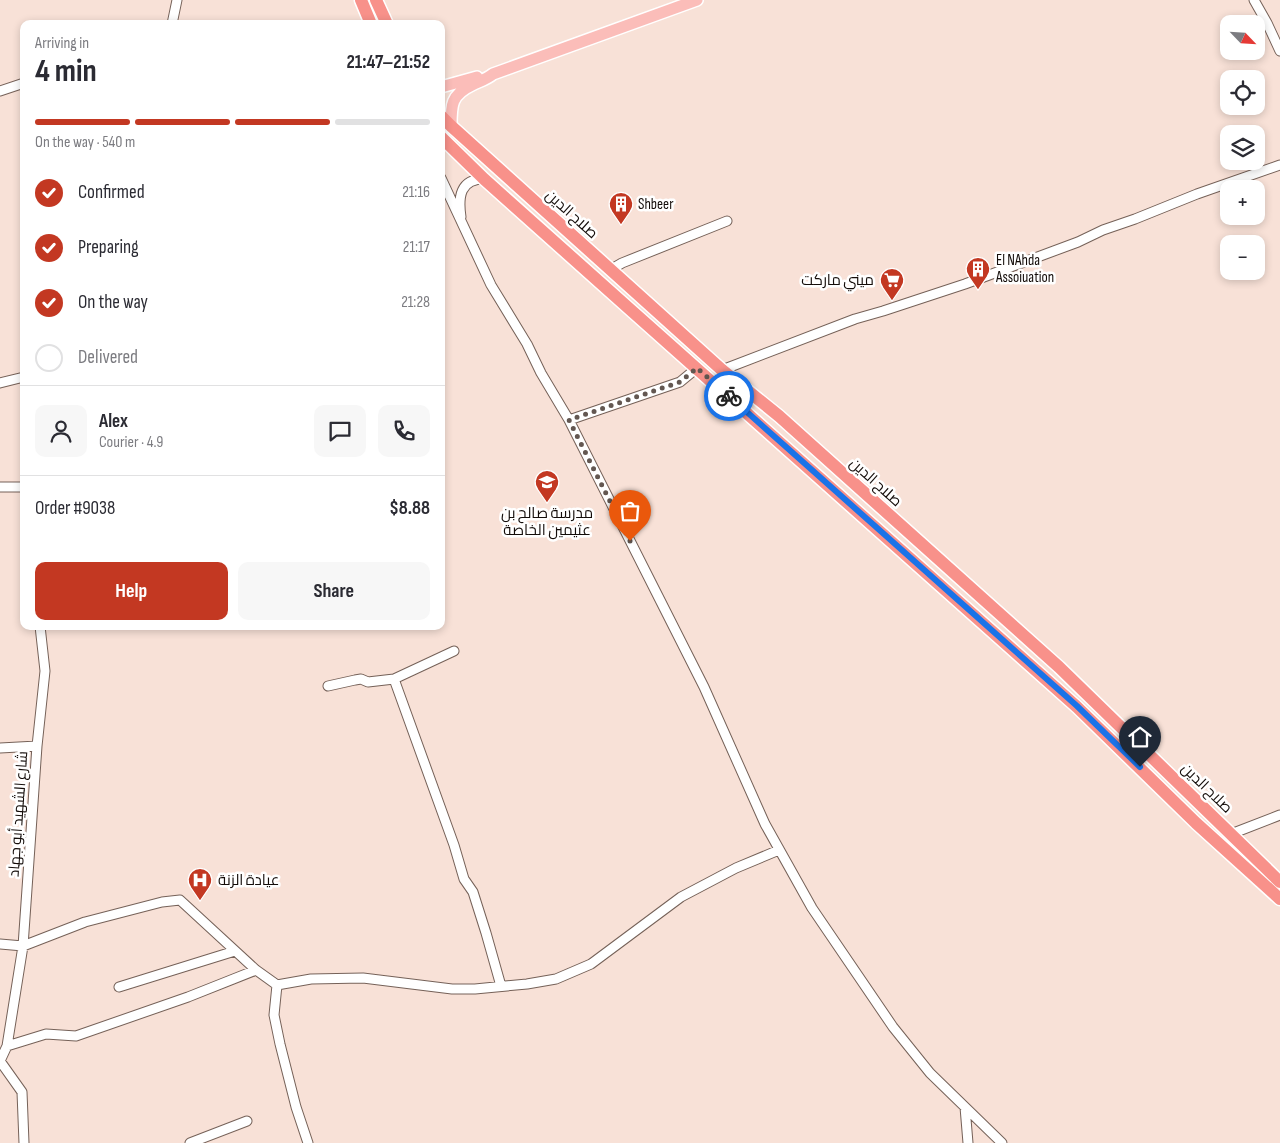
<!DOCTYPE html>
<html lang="en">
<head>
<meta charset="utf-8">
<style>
  body { margin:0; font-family:"Sofia Sans Condensed",Cairo,sans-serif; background:#f7f7f7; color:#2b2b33; height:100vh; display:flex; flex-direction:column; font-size:19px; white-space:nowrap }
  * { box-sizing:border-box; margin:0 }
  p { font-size:16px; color:#7c7c81 }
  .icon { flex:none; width:28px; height:28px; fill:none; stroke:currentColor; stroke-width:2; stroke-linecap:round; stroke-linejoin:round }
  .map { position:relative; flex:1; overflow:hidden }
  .side { position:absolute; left:20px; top:20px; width:425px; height:610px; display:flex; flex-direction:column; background:#fff; border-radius:10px; box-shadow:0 2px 8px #0003 }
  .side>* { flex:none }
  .needle { width:32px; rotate:115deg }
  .fabs { position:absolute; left:1220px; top:15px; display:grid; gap:10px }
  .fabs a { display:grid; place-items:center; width:45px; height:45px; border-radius:10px; background:#fff; box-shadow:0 2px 8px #0003; font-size:25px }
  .pin { position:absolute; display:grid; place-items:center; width:42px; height:42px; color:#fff; margin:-51px -21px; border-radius:50% 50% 50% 0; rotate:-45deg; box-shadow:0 0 5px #0007 }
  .pin .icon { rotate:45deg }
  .courier { position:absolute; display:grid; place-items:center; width:50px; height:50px; margin:-25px; border:4px solid #1a73e8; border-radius:50%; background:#fff; color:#222; box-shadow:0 1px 6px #0007 }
  .overview em { font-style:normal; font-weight:700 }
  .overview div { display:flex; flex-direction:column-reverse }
  .overview { display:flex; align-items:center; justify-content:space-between; height:85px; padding:0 15px }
  h1 { font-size:32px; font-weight:700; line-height:38px }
  .bar { display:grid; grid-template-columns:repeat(4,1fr); gap:8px 5px; align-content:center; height:60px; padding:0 15px }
  .bar i { height:6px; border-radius:4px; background:#e1e1e2 }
  .bar .active { background:#c33822 }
  .bar p { grid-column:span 4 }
  .line { display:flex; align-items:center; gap:12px; padding:0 15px; border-top:1px solid #e1e1e2 }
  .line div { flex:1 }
  .round { display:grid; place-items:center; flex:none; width:52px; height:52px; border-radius:10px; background:#f7f7f7 }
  ol { padding:0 15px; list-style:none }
  li { display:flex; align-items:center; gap:15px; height:55px }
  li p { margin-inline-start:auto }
  li .icon { padding:5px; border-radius:50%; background:#c33822; color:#fff; stroke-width:4 }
  li:last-child { color:#7c7c81 }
  li i { width:28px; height:28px; border:2px solid #e1e1e2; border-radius:50% }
  .primary-button { display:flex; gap:10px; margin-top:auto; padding:10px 15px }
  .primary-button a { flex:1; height:58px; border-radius:10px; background:#c33822; color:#fff; font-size:20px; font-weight:700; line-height:58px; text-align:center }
  .primary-button a+a { background:#f7f7f7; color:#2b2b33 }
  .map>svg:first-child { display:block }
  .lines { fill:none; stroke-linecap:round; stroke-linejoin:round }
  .minor-casing { stroke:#756158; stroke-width:11 }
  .major-casing { stroke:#fff; stroke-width:14 }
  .highway-casing { stroke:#fff; stroke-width:15 }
  .minor { stroke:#fff; stroke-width:9 }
  .major { stroke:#fbbdb9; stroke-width:11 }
  .highway { stroke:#f8918a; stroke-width:12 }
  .done { stroke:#635751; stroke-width:5; stroke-dasharray:0 9 }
  .route { stroke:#1a73e8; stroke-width:6 }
  .labels { text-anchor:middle; stroke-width:5; stroke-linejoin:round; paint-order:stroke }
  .poi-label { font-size:15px; fill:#130c09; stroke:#fff; text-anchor:start }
  .street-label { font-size:15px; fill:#130c09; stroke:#fff }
</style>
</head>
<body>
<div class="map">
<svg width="1280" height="1143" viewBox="0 0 1280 1143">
  <rect width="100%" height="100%" fill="#f8e1d7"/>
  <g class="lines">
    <g class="minor-casing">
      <path id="minor" d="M1254 0 1267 23 1280 51
        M172 24 177 0
        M0 91 24 83
        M441 178 491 285 527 344 541 373 569 420 704 687 765 824 812 908 893 1027 930 1073 1002 1143
        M461 217C458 197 460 179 484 179
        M610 270 622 263 727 221
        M722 370 855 319 883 311 965 284 1078 242 1103 230 1135 219 1197 194 1280 165
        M0 383 24 377
        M569 420 680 382 697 368
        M0 487H24
        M394 679 454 845 464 879 473 892 486 933 501 986
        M328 686 355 680 361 679 368 682 394 679 454 651
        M0 748 37 746
        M1231 834 1280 815
        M0 944 23 946 85 922 162 902 180 900 256 970 277 985 311 979 363 978 452 989H475L527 984 556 979 591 964 681 897 736 868 779 850
        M277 985 274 1015 280 1044 296 1107 308 1143
        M119 987 235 951
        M7 1046 46 1034 76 1036 188 997 256 970
        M0 1061 7 1046 23 946 37 746 45 671 40 626
        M0 1061 22 1092 24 1143
        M965 1107 968 1143
        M190 1143 247 1121"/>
    </g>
    <g class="major-casing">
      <path id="major" d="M441 87 477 77
        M451 126C451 105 451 95 472 85 480 81 487 79 493 74L697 0"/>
    </g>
    <g class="highway-casing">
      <path id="highway" d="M361 0 371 24
        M376 0 387 24
        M441 116 451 126 722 370 779 416 1059 667 1280 882
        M441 137 484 179 633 312 1077 707 1196 823 1280 899"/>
    </g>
    <use href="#minor" class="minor"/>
    <use href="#major" class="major"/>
    <use href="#highway" class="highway"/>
  </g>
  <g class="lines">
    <path class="done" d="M630 541 569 420 680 382 697 368 729 396"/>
    <path class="route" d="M729 396 1077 706 1140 767"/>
  </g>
  <defs>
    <g id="building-pin" transform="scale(1.25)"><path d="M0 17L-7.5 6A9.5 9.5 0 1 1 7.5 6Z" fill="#c33822" stroke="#fff"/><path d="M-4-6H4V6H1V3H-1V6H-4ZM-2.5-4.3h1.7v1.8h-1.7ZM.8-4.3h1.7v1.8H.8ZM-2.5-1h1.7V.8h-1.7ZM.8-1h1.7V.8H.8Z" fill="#fff"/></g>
    <g id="supermarket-pin" transform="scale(1.25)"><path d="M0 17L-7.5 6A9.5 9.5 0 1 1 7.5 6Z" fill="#c33822" stroke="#fff"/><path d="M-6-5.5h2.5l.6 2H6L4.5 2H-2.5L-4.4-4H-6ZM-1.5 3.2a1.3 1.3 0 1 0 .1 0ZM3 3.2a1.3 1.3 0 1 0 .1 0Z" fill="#fff"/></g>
    <g id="school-pin" transform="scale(1.25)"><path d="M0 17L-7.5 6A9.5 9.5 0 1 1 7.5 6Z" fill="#c33822" stroke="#fff"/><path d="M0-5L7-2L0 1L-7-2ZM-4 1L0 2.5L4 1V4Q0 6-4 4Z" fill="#fff"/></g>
    <g id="hospital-pin" transform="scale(1.25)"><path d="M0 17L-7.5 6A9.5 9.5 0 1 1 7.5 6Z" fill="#c33822" stroke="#fff"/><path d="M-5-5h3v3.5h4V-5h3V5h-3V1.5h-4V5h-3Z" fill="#fff"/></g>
  </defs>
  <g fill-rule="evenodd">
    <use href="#building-pin" x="621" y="204"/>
    <use href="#building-pin" x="978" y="269"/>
    <use href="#supermarket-pin" x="892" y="280"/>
    <use href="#school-pin" x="547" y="482"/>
    <use href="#hospital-pin" x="200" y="880"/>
  </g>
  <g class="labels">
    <g class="poi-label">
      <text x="638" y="209">Shbeer</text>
      <text x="996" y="265">El NAhda<tspan x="996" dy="17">Assoiuation</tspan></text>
      <text x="874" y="285" text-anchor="end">ميني ماركت</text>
      <text x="547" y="518" text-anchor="middle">مدرسة صالح بن<tspan x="547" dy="17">عثيمين الخاصة</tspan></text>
      <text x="218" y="885">عيادة الزنة</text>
    </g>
    <g class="street-label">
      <text transform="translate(572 214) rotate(42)" y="5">صلاح الدين</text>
      <text transform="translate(876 482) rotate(42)" y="5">صلاح الدين</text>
      <text transform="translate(1207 788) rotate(44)" y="5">صلاح الدين</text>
      <text transform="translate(18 814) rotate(-86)" y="5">شارع الشهيد أبو جهاد</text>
    </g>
  </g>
</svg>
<div class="fabs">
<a><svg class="needle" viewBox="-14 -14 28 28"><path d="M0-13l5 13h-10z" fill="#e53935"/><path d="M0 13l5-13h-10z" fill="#7c7c81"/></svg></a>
<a><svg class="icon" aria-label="locate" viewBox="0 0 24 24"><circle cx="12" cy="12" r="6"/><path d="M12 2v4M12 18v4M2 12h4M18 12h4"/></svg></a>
<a><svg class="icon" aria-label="layers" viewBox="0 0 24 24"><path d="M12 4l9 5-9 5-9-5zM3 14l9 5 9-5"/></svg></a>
<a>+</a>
<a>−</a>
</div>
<div class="pin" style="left:630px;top:541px;background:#ea580c"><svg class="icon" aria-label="bag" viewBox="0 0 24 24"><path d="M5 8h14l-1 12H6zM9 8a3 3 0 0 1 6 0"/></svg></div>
<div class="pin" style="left:1140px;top:767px;background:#1f2937"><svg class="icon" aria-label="home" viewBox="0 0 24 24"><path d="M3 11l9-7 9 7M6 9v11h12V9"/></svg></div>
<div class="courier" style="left:729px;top:396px"><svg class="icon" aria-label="bike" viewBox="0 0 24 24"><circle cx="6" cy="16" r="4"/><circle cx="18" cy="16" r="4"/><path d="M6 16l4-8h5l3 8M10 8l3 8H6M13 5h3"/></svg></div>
<section class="side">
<div class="overview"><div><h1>4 min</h1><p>Arriving in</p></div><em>21:47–21:52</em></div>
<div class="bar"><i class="active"></i><i class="active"></i><i class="active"></i><i></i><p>On the way · 540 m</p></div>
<ol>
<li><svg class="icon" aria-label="check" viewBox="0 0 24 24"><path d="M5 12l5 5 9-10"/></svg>Confirmed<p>21:16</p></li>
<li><svg class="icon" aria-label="check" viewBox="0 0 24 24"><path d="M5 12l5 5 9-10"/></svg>Preparing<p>21:17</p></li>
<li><svg class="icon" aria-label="check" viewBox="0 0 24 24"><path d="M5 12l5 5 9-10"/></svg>On the way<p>21:28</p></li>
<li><i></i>Delivered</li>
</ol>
<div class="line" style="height:90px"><a class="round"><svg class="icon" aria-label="person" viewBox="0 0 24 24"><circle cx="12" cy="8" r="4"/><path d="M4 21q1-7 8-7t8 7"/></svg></a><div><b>Alex</b><p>Courier · 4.9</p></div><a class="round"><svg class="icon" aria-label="chat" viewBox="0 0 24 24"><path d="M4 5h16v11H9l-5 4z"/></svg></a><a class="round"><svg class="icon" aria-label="phone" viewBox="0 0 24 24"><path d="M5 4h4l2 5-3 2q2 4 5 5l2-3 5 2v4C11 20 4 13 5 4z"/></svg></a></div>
<div class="line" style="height:65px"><div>Order #9038</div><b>$8.88</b></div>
<div class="primary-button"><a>Help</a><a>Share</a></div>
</section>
</div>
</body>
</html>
